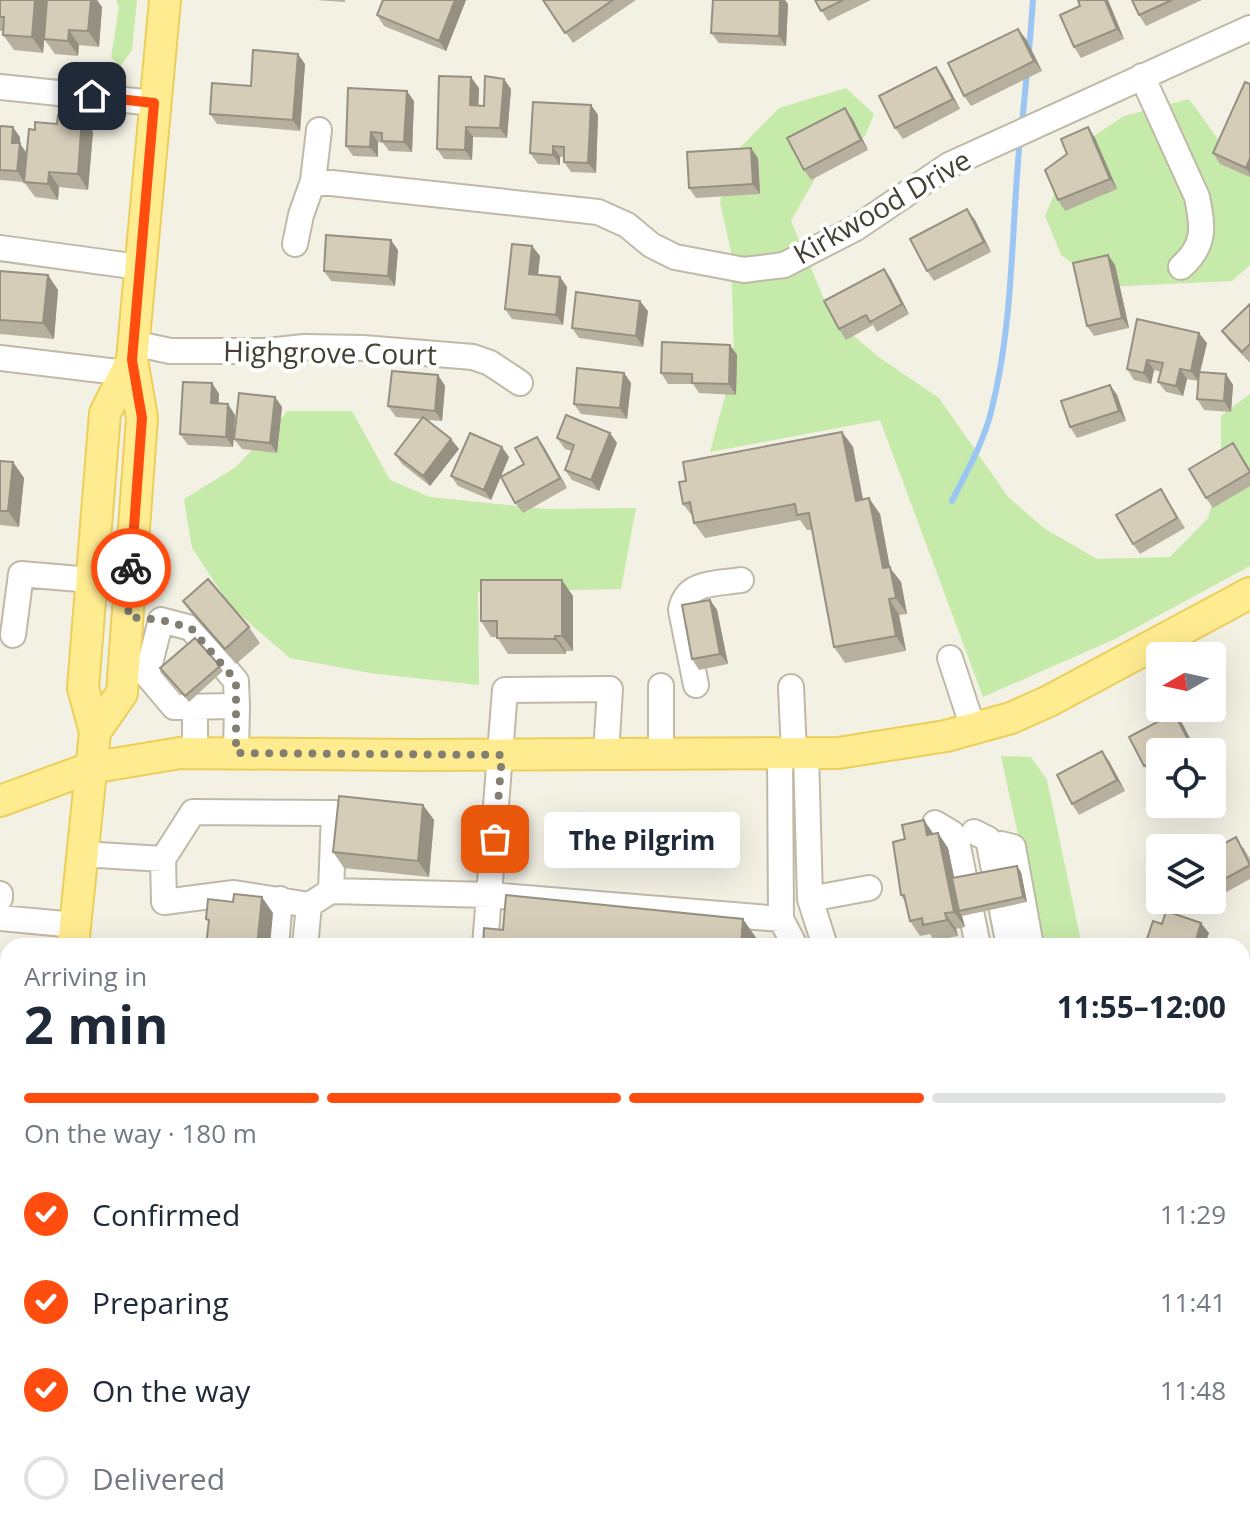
<!DOCTYPE html>
<html lang="en">
<head>
<meta charset="utf-8">
<style>
  body { margin:0; font-family:"Open Sans",sans-serif; background:#f6f6f7; color:#1f2937; height:100vh; display:flex; flex-direction:column; font-size:30px; white-space:nowrap }
  * { box-sizing:border-box; margin:0 }
  p { font-size:26px; color:#747a83 }
  .icon { flex:none; width:44px; height:44px; fill:none; stroke:currentColor; stroke-width:2; stroke-linecap:round; stroke-linejoin:round }
  .map { position:relative; flex:1; overflow:hidden }
  .drawer { position:absolute; left:0px; top:938px; width:1250px; height:600px; display:flex; flex-direction:column; background:#fff; border-radius:24px 24px 0 0; box-shadow:0 8px 32px #0002 }
  .drawer>* { flex:none }
  .needle { width:52px; rotate:261deg }
  .tools { position:absolute; left:1146px; top:642px; display:grid; gap:16px }
  .tools a { display:grid; place-items:center; width:80px; height:80px; border-radius:8px; background:#fff; box-shadow:0 8px 32px #0002; font-size:40px }
  .pin { position:absolute; display:grid; place-items:center; width:68px; height:68px; color:#fff; margin:-34px; border-radius:16px; box-shadow:0 4px 12px #0006 }
  .courier { position:absolute; display:grid; place-items:center; width:80px; height:80px; margin:-40px; border:6px solid #ff4d0f; border-radius:50%; background:#fff; color:#222; box-shadow:0 2px 10px #0007 }
  .bubble { position:absolute; height:56px; border-radius:8px; background:#fff; box-shadow:0 8px 32px #0002; font-size:26px; font-weight:700; line-height:56px; text-align:center }
  .summary em { font-style:normal; font-weight:700 }
  .summary div { display:flex; flex-direction:column-reverse }
  .summary { display:flex; align-items:center; justify-content:space-between; height:136px; padding:0 24px }
  h1 { font-size:52px; font-weight:700; line-height:60px }
  .bar { display:grid; grid-template-columns:repeat(4,1fr); gap:12px 8px; align-content:center; height:96px; padding:0 24px }
  .bar i { height:10px; border-radius:6px; background:#e0e1e3 }
  .bar .selected { background:#ff4d0f }
  .bar p { grid-column:span 4 }
  ol { padding:0 24px; list-style:none }
  li { display:flex; align-items:center; gap:24px; height:88px }
  li p { margin-inline-start:auto }
  li .icon { padding:8px; border-radius:50%; background:#ff4d0f; color:#fff; stroke-width:4 }
  li:last-child { color:#747a83 }
  li i { width:44px; height:44px; border:4px solid #e0e1e3; border-radius:50% }
  .map>svg:first-child { display:block }
  .green { fill:#c6eaa9 }
  .lines { fill:none; stroke-linecap:round; stroke-linejoin:round }
  .stream { stroke:#9bc6f4; stroke-width:6 }
  .minor-casing { stroke:#bfb9a6; stroke-width:28 }
  .major-casing { stroke:#ebcf5a; stroke-width:34 }
  .minor { stroke:#fff; stroke-width:24 }
  .major { stroke:#ffec91; stroke-width:30 }
  .wall { fill:#b7b09e }
  .shaded-wall { fill:#959081 }
  .building { fill:#d5cdb8; stroke:#959081; stroke-width:2 }
  .done { stroke:#827e71; stroke-width:8; stroke-dasharray:0 14.4 }
  .route { stroke:#ff4d0f; stroke-width:10 }
  .labels { text-anchor:middle; stroke-width:8; stroke-linejoin:round; paint-order:stroke }
  .street-label { font-size:28px; fill:#454033; stroke:#fff }
</style>
</head>
<body>
<div class="map">
<svg width="1250" height="1538" viewBox="0 0 1250 1538">
  <rect width="100%" height="100%" fill="#f3f0e4"/>
  <path class="green" d="M116 0H137L132 50 120 67 111 57 119 7Z
    M846 88 874 114 865 136 818 173 791 221 832 318 880 358 939 398 1008 497 1045 529 1097 559 1170 557 1208 518 1221 469V416L1250 394V566L1115 639 983 697 880 420 710 452 734 363 731 251 720 203 728 160 779 108Z
    M1189 99 1233 160 1250 156V265L1232 281 1104 287 1061 255 1045 216 1073 150 1124 116Z
    M288 411H352L390 480 430 497 546 509 636 508 621 589 478 592 479 685 370 673 290 658 231 607 192 548 184 499 236 467Z
    M1001 756 1031 757 1047 780 1082 946H1042Z
    M1169 1530H1224L1230 1538H1170Z"/>
  <g class="lines">
    <path class="stream" d="M1029 52 1033 0
      M1022 124 1027 72
      M952 501C966 472 983 444 991 412 1014 323 1011 230 1020 139"/>
    <g class="minor-casing">
      <path id="minor" d="M1142 76 1197 197C1203 227 1206 245 1181 267
        M0 87 154 103
        M313 181 598 212 627 225 651 245 675 257 744 270 784 265 856 228 949 165 1250 28
        M295 244 301 215 313 181 319 130
        M0 248 139 267
        M133 343 170 351H267L304 347 363 348 473 357 490 363 520 383
        M0 358 126 373
        M161 620 191 628 236 681 237 706 174 707 147 675Z
        M13 635 21 574 91 580
        M950 658 973 728
        M696 685 681 610C686 581 716 584 741 580
        M791 687 794 753
        M195 753V707
        M236 753 237 706
        M780 753 781 919 795 946
        M806 753 810 899 825 946
        M661 754V686
        M935 823 952 833 957 842 978 946
        M974 832 988 839 1009 946
        M1001 844 1013 847 1031 946
        M82 854 163 859
        M0 894V898
        M810 899 869 888
        M309 905 234 893 164 902 163 859 193 812 334 813 331 891
        M0 918 75 925
        M276 946 280 899
        M305 946 309 905 331 891 490 895 781 919
        M485 946 505 690 610 689 606 754
        M0 987 8 988
        M1242 1260 1250 1258
        M0 1384H8
        M754 1530 756 1538
        M948 1530 950 1538
        M247 1538 248 1530
        M429 1538 430 1530
        M1099 1538 1130 1530"/>
    </g>
    <g class="major-casing">
      <path id="major" d="M95 732 122 693 142 418 132 360 165 0
        M0 801 90 768 180 753 419 755 838 753 946 736 1011 718 1049 701 1250 593
        M73 946 95 732 83 688 105 413 132 360
        M15 1538 16 1530"/>
    </g>
    <use href="#minor" class="minor"/>
    <use href="#major" class="major"/>
  </g>
  <path class="wall" d="M0 0 102 7 99 47 79 45 78 56 55 54 44 39 43 53 14 50 3 35V31H0Z
    M316 0H345V2Z
    M383 0H466L446 51 384 26 377 15Z
    M543 0H636L573 43Z
    M815 0H871L828 21Z
    M1108 0 1124 39 1081 58 1074 47 1080 6Z
    M1132 0H1202L1146 26 1139 15Z
    M788 4 786 46 719 43 711 33Z
    M1026 39 1042 71 971 106 964 96Z
    M305 64 300 131 217 124 210 114 251 86Z
    M936 67 943 77 960 109 903 139 895 128Z
    M1250 84V177L1220 164 1213 153Z
    M479 88 478 105 484 106 511 89 507 138 473 137 472 160 444 159 437 149Z
    M414 101 412 152 389 151 383 143 378 142V157L353 156 346 146Z
    M591 105 598 115 596 173 571 172 564 162V157H560V165L538 164 530 153Z
    M82 117 93 132 88 190 59 187 58 200 35 197 24 182 0 180V126L20 137V144L27 153 35 130Z
    M852 118 868 150 811 180 804 170Z
    M1088 127 1095 138 1117 189 1065 211 1058 200 1067 154Z
    M758 158 760 194 696 198 689 188Z
    M975 220 991 252 934 281 927 271Z
    M532 246 540 256 538 274 560 277 567 287 563 325 512 319 505 309Z
    M398 250 395 286 331 281 324 271Z
    M1108 255 1115 265 1129 328 1094 336 1087 326Z
    M884 269 891 279 909 314 877 332 873 325 846 340 839 329Z
    M0 271 48 275 58 290 54 339 0 334Z
    M1250 304V362H1249L1229 341 1222 331Z
    M648 311 643 347 579 338 572 328Z
    M1137 319 1207 343 1200 372 1226 374 1233 385 1231 412 1204 410 1197 399 1198 381 1187 379 1183 396 1166 392 1158 382 1161 372 1154 370 1151 384 1134 380 1127 369Z
    M730 345 737 355 736 395 699 393 693 384H668L661 373Z
    M624 373 631 383 627 419 581 414 574 404Z
    M438 375 445 386 442 421 427 420 459 449 430 486 402 464 395 454 422 419 396 417 388 406Z
    M212 383 219 394V404L235 415 233 447 188 445 180 434Z
    M1110 385 1117 395 1126 421 1077 438 1070 427Z
    M275 397 282 407 277 453 242 449 234 439Z
    M842 432 853 447 863 499 880 514 890 568 901 582 907 614 899 615 906 651 845 663 834 647 812 530H807L800 520 705 538 694 523 693 517 683 504 686 481Z
    M610 433 617 443 599 491 572 480 565 470 572 451 565 449 557 438Z
    M1233 443 1250 469V486L1213 508 1206 498Z
    M544 447 567 488 523 513 515 503 524 464Z
    M509 457 491 500 458 486 451 476Z
    M0 461 13 462 24 478 19 527 0 525Z
    M1161 489 1185 528 1140 554 1133 544Z
    M573 596V651H566V654H508L497 637H491L481 621Z
    M710 600 717 610 728 664 699 670 692 659Z
    M183 601 249 627 260 643 236 664 194 617Z
    M220 666 223 671 189 702 160 668Z
    M1182 723 1197 752H1160V772L1152 777 1144 766Z
    M1109 761 1125 791 1079 815 1072 804Z
    M423 805 434 820 429 877 344 868 333 852Z
    M938 833 948 848 954 878 1021 872 1027 902 962 916 965 927 956 929 958 936 934 941 930 934 920 936 910 921 905 902 901 895 934 834Z
    M1243 847 1250 859V879L1212 900V850Z
    M1162 924 1209 933 1204 946H1151L1147 939Z
    M1242 1315 1248 1323 1250 1337V1363L1242 1365Z
    M1242 1387 1250 1393V1468L1242 1470Z"/>
  <path class="shaded-wall" d="M35 0H48L43 53 32 37Z
    M89 0H97L102 7 99 47 88 31Z
    M455 0H466L446 51 439 41Z
    M780 0H785L788 4 786 46 779 36Z
    M1105 0H1108L1124 39 1117 29Z
    M1018 29 1026 39 1042 71 1034 61Z
    M69 30 79 45 78 56 68 41Z
    M298 54 305 64 300 131 293 120Z
    M936 67 943 77 960 109 953 99Z
    M471 77 479 88 478 115 470 105Z
    M504 79 511 89 507 138 500 128Z
    M407 91 414 101 412 152 404 142Z
    M591 105 598 115 596 173 588 163Z
    M845 108 852 118 868 150 861 140Z
    M82 117 93 132 88 190 78 174Z
    M13 127 20 137V144L27 154 24 182 17 171 12 143Z
    M466 127 473 137 472 160 465 150Z
    M1088 127 1095 138 1117 189 1110 179Z
    M371 132 378 142V157L370 147Z
    M553 146 560 157V165L553 155Z
    M751 148 758 158 760 194 753 184Z
    M1250 158V174L1246 168Z
    M49 172 59 187 58 200 48 184Z
    M967 209 975 220 991 252 984 242Z
    M391 240 398 250 395 286 388 276Z
    M532 246 540 256 537 284 529 274Z
    M1108 255 1115 265 1129 328 1122 318Z
    M884 269 891 279 909 314 902 304Z
    M48 275 58 290 54 339 43 323Z
    M560 277 567 287 563 325 556 315Z
    M640 301 648 311 643 347 636 336Z
    M1199 333 1207 343 1198 381 1191 371Z
    M730 345 737 355 736 395 729 384Z
    M1147 360 1154 370 1151 384 1144 373Z
    M1180 369 1187 379 1183 396 1176 386Z
    M624 373 631 383 627 419 620 408Z
    M1226 374 1233 385 1231 412 1224 401Z
    M438 375 445 386 442 421 435 411Z
    M212 383 219 394 218 414 211 403Z
    M1110 385 1117 395 1126 421 1119 411Z
    M275 397 282 407 277 453 270 443Z
    M228 404 235 415 233 447 226 437Z
    M842 432 853 447 866 516 856 501Z
    M610 433 617 443 599 491 591 480Z
    M537 437 544 447 567 488 560 478Z
    M451 439 459 449 430 486 423 476Z
    M502 447 509 457 491 500 484 490Z
    M13 462 24 478 19 527 8 511Z
    M869 498 880 514 890 568 901 582 907 614 896 598 883 568Z
    M562 580 573 596V651L562 636Z
    M889 599 899 615 906 651 896 636Z
    M710 600 717 610 728 664 720 654Z
    M555 636 566 651V654L555 639Z
    M1174 713 1182 723 1197 752 1190 743Z
    M1102 751 1109 761 1125 791 1117 780Z
    M423 805 434 820 429 877 418 861Z
    M924 820 935 836 927 835Z
    M938 833 948 848 961 910 959 911 962 916 965 927 954 912Z
    M1017 866 1021 872 1027 902 1023 897Z
    M262 897 273 913 270 946H257Z
    M945 913 956 929 958 936 947 920Z
    M743 919 757 939V946H741Z
    M1201 923 1209 933 1204 946H1194Z
    M1242 1315 1248 1323 1250 1337V1355L1247 1352Z
    M1245 1386 1250 1393V1409Z
    M707 1530H723L722 1538H706Z"/>
  <path class="building" d="M0 0H35L32 37 3 35 4 17H0Z
    M47 0H91L88 31 69 30 68 41 44 39Z
    M383 0H455L439 41 377 15Z
    M543 0H613L565 33Z
    M713 0H780L779 36 711 33Z
    M815 0H843L821 11Z
    M1078 0H1105L1117 29 1074 47 1060 15 1080 6Z
    M1132 0H1172L1139 15Z
    M1018 29 1034 61 964 96 948 63Z
    M253 50 298 54 293 120 210 114 212 83 251 86Z
    M936 67 953 99 895 128 879 96Z
    M439 76 471 77 470 105 484 106 485 76 504 79 500 128 466 127 465 150 437 149Z
    M1245 82 1250 84V158L1246 168 1213 153Z
    M348 88 407 91 404 142 382 141V133L371 132 370 147 346 146Z
    M533 102 591 105 588 163 564 162V147L553 146V155L530 153Z
    M845 108 861 140 804 170 787 138Z
    M58 115 82 117 78 174 49 172 48 184 24 182 29 129 35 130V122L57 124Z
    M0 126 13 127 12 143H20L17 171 0 170Z
    M1088 127 1110 179 1058 200 1045 170 1067 154 1061 139Z
    M751 148 753 184 689 188 687 152Z
    M967 209 984 242 927 271 910 239Z
    M326 235 391 240 388 276 324 271Z
    M512 244 532 246 529 274 560 277 556 315 505 309Z
    M1108 255 1122 318 1087 326 1073 263Z
    M884 269 902 304 870 322 866 315 839 329 824 301Z
    M0 271 48 275 43 323 0 320Z
    M576 292 640 301 636 336 572 328Z
    M1250 304V344L1242 352 1222 331Z
    M1137 319 1199 333 1191 371 1180 369 1176 386 1158 382 1163 363 1147 360 1144 373 1127 369Z
    M662 342 730 345 729 384 692 383V374L661 373Z
    M577 368 624 373 620 408 574 404Z
    M392 371 438 375 435 411 388 406Z
    M1199 372 1226 374 1224 401 1197 399Z
    M183 382 212 383 211 403 228 404 226 437 180 434Z
    M1110 385 1119 411 1070 427 1061 401Z
    M239 393 275 397 270 443 234 439Z
    M566 415 610 433 591 480 565 470 574 445 557 438Z
    M423 417 451 439 423 476 395 454Z
    M842 432 856 501 869 498 883 568 890 567 896 598 889 599 896 636 834 647 809 513 797 515 795 504 694 523 690 502 683 504 679 482 686 481 683 462Z
    M470 433 502 447 484 490 451 476Z
    M537 437 560 478 515 503 501 477 524 464 515 448Z
    M1233 443 1250 472 1206 498 1189 469Z
    M0 461 13 462 8 511H0Z
    M1161 489 1177 518 1133 544 1116 515Z
    M208 579 249 627 225 649 183 601Z
    M481 580H562V636H555V639L497 638V621H481Z
    M710 600 720 654 692 659 682 605Z
    M195 638 220 666 185 696 160 668Z
    M1174 713 1190 743 1172 752H1160V758L1144 766 1129 737Z
    M1102 751 1117 780 1072 804 1057 775Z
    M339 796 423 805 418 861 333 852Z
    M924 820 927 835 938 833 954 912 945 913 947 920 923 925 922 918 910 921 904 895H901L893 842 905 839 902 825Z
    M1236 837 1250 865 1212 886V850Z
    M1017 866 1023 897 959 911 952 878Z
    M234 894 262 897 257 946H206L209 920 206 919 208 899 233 902Z
    M506 895 743 919 741 946H483L484 928 503 930Z
    M1166 911 1201 923 1194 946H1156L1157 943 1147 939 1153 921 1162 924Z
    M1242 1322 1247 1352 1242 1353Z
    M1245 1386 1250 1409V1456L1242 1458V1387Z
    M443 1530H707L706 1538H442Z"/>
  <g class="lines">
    <path class="done" d="M131 568 128 617 161 620 191 628 236 681V753L502 755 495 839"/>
    <path class="route" d="M92 96 154 103 132 360 142 418 131 568"/>
  </g>
  <g class="labels">
    <g class="street-label">
      <text transform="translate(882 207) rotate(-30)" y="10">Kirkwood Drive</text>
      <text transform="translate(330 353) rotate(1)" y="10">Highgrove Court</text>
    </g>
  </g>
</svg>
<div class="tools">
<a><svg class="needle" viewBox="-14 -14 28 28"><path d="M0-13l5 13h-10z" fill="#e53935"/><path d="M0 13l5-13h-10z" fill="#747a83"/></svg></a>
<a><svg class="icon" aria-label="locate" viewBox="0 0 24 24"><circle cx="12" cy="12" r="6"/><path d="M12 2v4M12 18v4M2 12h4M18 12h4"/></svg></a>
<a><svg class="icon" aria-label="layers" viewBox="0 0 24 24"><path d="M12 4l9 5-9 5-9-5zM3 14l9 5 9-5"/></svg></a>
</div>
<div class="pin" style="left:495px;top:839px;background:#ea580c"><svg class="icon" aria-label="bag" viewBox="0 0 24 24"><path d="M5 8h14l-1 12H6zM9 8a3 3 0 0 1 6 0"/></svg></div>
<div class="pin" style="left:92px;top:96px;background:#1f2937"><svg class="icon" aria-label="home" viewBox="0 0 24 24"><path d="M3 11l9-7 9 7M6 9v11h12V9"/></svg></div>
<div class="courier" style="left:131px;top:568px"><svg class="icon" aria-label="bike" viewBox="0 0 24 24"><circle cx="6" cy="16" r="4"/><circle cx="18" cy="16" r="4"/><path d="M6 16l4-8h5l3 8M10 8l3 8H6M13 5h3"/></svg></div>
<div class="bubble" style="left:544px;top:812px;width:196px">The Pilgrim</div>
<section class="drawer">
<div class="summary"><div><h1>2 min</h1><p>Arriving in</p></div><em>11:55–12:00</em></div>
<div class="bar"><i class="selected"></i><i class="selected"></i><i class="selected"></i><i></i><p>On the way · 180 m</p></div>
<ol>
<li><svg class="icon" aria-label="check" viewBox="0 0 24 24"><path d="M5 12l5 5 9-10"/></svg>Confirmed<p>11:29</p></li>
<li><svg class="icon" aria-label="check" viewBox="0 0 24 24"><path d="M5 12l5 5 9-10"/></svg>Preparing<p>11:41</p></li>
<li><svg class="icon" aria-label="check" viewBox="0 0 24 24"><path d="M5 12l5 5 9-10"/></svg>On the way<p>11:48</p></li>
<li><i></i>Delivered</li>
</ol>
</section>
</div>
</body>
</html>
